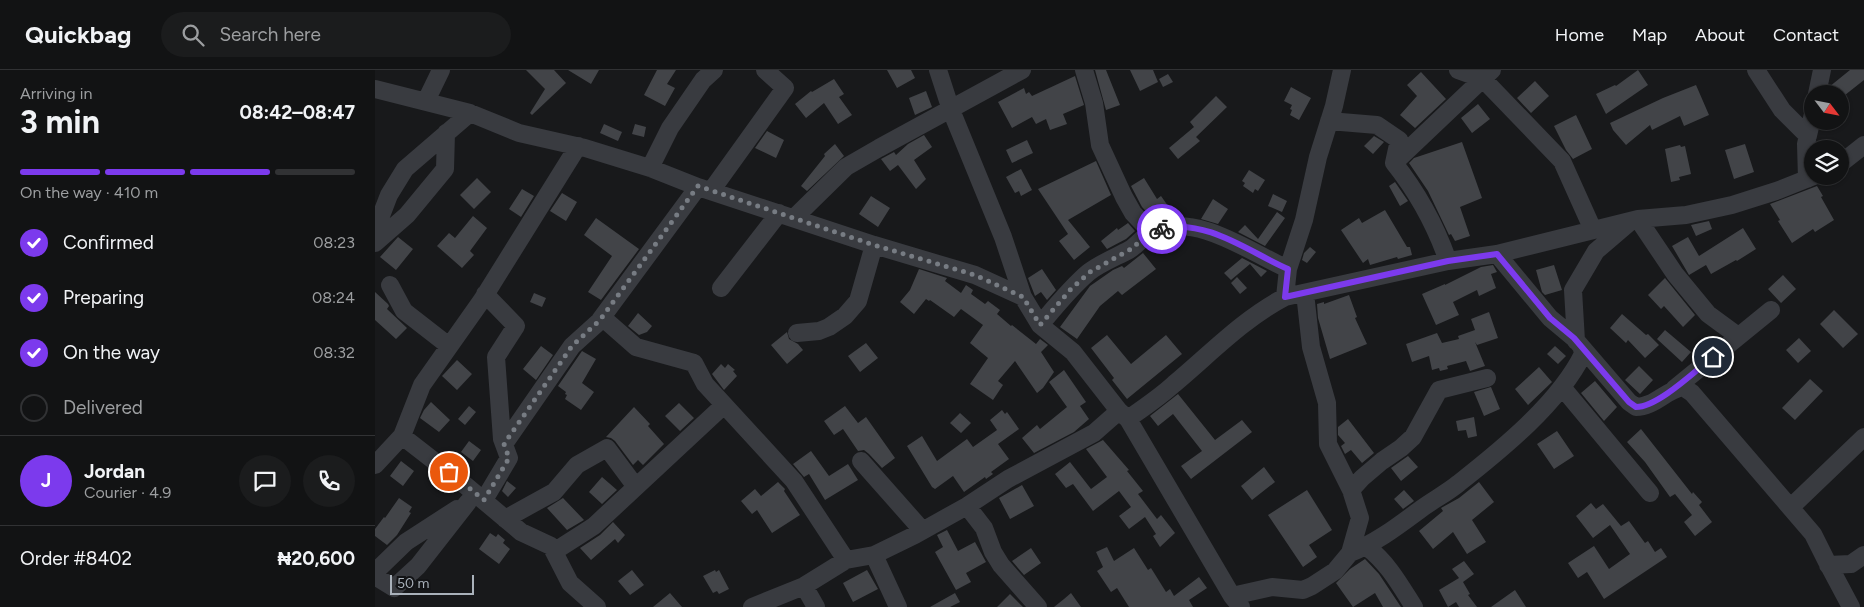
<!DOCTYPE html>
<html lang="en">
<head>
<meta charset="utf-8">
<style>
  body { margin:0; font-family:Figtree,sans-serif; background:#1b1c1d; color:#f1f3f6; height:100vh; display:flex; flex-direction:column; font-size:19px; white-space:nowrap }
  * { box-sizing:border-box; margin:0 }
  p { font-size:16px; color:#9c9ea0 }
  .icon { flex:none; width:28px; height:28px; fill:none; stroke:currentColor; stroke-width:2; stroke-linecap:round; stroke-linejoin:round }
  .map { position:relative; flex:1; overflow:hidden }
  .sheet { display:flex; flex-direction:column; background:#121314; width:375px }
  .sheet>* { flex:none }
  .needle { width:32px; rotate:122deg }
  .controls { position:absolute; left:1429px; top:15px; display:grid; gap:10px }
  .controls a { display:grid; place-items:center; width:45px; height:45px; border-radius:50%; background:#121314; box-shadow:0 1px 4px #0004,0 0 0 1px #313234; font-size:25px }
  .scale { position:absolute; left:15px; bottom:12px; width:84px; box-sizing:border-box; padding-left:5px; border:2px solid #aab2bb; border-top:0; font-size:14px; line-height:18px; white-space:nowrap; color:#aab2bb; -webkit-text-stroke:4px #131416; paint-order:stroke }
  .pin { position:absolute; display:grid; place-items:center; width:42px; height:42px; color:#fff; margin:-21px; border:2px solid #fff; border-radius:50%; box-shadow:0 1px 5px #0007 }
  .courier { position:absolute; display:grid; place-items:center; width:50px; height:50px; margin:-25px; border:4px solid #7c3aed; border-radius:50%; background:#fff; color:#222; box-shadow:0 1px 6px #0007 }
  .summary em { font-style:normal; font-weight:700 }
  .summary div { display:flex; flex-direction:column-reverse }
  .summary { display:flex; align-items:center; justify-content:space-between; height:85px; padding:0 20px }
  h1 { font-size:32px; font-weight:700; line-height:38px }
  .bar { display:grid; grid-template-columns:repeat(4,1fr); gap:8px 5px; align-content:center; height:60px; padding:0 20px }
  .bar i { height:6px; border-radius:4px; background:#313234 }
  .bar .current { background:#7c3aed }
  .bar p { grid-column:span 4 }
  .line { display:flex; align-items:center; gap:12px; padding:0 20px; border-top:1px solid #313234 }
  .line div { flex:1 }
  .round { display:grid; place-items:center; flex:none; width:52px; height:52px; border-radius:26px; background:#1b1c1d }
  ol { padding:0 20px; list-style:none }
  li { display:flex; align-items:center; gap:15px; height:55px }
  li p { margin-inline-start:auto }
  li .icon { padding:5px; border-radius:50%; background:#7c3aed; color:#fff; stroke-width:4 }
  li:last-child { color:#9c9ea0 }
  li i { width:28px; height:28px; border:2px solid #313234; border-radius:50% }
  header { display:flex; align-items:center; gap:30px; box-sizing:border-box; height:70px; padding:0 25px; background:#121314; border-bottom:1px solid #313234 }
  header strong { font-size:24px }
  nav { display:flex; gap:28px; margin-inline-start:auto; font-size:18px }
  .search { width:350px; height:45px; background:#1b1c1d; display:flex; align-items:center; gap:12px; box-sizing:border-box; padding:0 18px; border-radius:28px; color:#9c9ea0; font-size:19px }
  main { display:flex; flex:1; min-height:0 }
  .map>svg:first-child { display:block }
  .building { fill:#424448 }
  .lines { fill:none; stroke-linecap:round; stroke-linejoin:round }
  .minor { stroke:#393b40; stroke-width:18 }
  .done { stroke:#777c83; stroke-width:5; stroke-dasharray:0 9 }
  .route { stroke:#7c3aed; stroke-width:6 }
</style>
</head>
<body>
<header>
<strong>Quickbag</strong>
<div class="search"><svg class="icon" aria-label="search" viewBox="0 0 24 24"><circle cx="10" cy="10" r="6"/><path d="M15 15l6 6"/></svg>Search here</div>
<nav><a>Home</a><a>Map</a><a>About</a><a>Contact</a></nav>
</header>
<main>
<section class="sheet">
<div class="summary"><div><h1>3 min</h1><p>Arriving in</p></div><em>08:42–08:47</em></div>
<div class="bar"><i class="current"></i><i class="current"></i><i class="current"></i><i></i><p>On the way · 410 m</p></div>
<ol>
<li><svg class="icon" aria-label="check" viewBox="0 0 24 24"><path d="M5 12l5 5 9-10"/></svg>Confirmed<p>08:23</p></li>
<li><svg class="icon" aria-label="check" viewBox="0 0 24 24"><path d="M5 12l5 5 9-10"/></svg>Preparing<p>08:24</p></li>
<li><svg class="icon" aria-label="check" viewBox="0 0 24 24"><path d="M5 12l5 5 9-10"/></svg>On the way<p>08:32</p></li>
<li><i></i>Delivered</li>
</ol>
<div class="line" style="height:90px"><b class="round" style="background:#7c3aed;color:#fff">J</b><div><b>Jordan</b><p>Courier · 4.9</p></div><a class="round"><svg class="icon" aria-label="chat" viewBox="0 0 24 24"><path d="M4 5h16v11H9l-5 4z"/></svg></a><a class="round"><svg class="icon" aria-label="phone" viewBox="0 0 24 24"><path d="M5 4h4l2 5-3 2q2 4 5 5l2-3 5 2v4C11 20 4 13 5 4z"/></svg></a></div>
<div class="line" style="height:65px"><div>Order #8402</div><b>₦20,600</b></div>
</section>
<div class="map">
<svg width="1489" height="537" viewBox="0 0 1489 537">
  <rect width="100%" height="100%" fill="#18191b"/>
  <path class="building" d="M151 0H179L191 13 157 45 155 43 170 19Z
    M193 0H224L216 14Z
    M282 0H301L292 14 300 18 290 36 269 25Z
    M512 0H536L540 8 522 18Z
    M720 0H731L745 35 731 40Z
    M755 0H778L783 12 765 21Z
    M1263 0 1273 15 1231 44 1221 24 1240 15 1241 16Z
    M1475 0H1489V10L1465 29V24H1453L1454 17Z
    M1046 2 1071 29 1040 58 1025 45 1042 26 1032 15Z
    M793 4 798 12 788 17 784 9Z
    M700 6 709 35 688 44 692 54 675 60 671 49 661 54 657 47 637 58 623 32 649 18 651 24 654 22 657 26Z
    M459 9 469 24 464 27 477 45 463 54 449 33 431 48 420 34 436 21 437 22Z
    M1160 11 1174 26 1156 43 1142 28Z
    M1321 15 1334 45 1309 56 1305 46 1277 60 1275 55 1251 75 1238 60 1235 53 1288 28Z
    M916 17 936 28 924 50 915 45 917 40 915 39 917 35 909 31Z
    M551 21 557 37 540 45 534 28Z
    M841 26 852 37 821 67 825 71 803 89 794 78 819 57 815 52Z
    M1103 34 1115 49 1097 63 1086 48Z
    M1201 45 1217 79 1198 89 1191 80 1179 56Z
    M229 54 247 62 243 71 225 63Z
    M260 54 271 57 269 67 257 64Z
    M392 61 409 70 401 88 380 78Z
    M549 65 557 77 539 90 551 109 541 119 523 95 515 101 506 89 519 82 521 85 533 74Z
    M999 66 1009 72 998 84 989 76Z
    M652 70 658 83 637 93 631 80Z
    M1087 72 1107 128 1085 137 1095 166 1080 171 1076 164 1074 165 1053 121 1034 93 1039 88Z
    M460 74 469 86 432 121 426 116 450 86 449 84Z
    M1370 74 1379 102 1359 109 1350 80Z
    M1305 75 1306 77 1310 76 1316 104 1304 107 1305 110 1296 112 1290 79Z
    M721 91 736 125 693 150 715 177 699 190 684 171 693 164 663 119Z
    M646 99 657 120 646 126 644 121 640 123 631 107Z
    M874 100 890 110 883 121 880 119 878 123 868 116 870 113 867 111Z
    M102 108 116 122 99 139 85 125Z
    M769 108 782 129 786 126 798 143 793 146 779 150 767 137 756 116Z
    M1020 112 1033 131 1025 136 1014 116Z
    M1442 116 1448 126 1446 127 1459 150 1440 162 1438 159 1417 173 1403 151 1405 150 1395 134Z
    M147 119 159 126 146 147 134 139Z
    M187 123 202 132 191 151 175 141Z
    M898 124 912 131 907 142 893 136Z
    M496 126 515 138 503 157 484 144Z
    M838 129 853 139 843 154 826 149Z
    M1010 140 1032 177H1035L1037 185 1023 189 1022 187 995 195 993 189 988 193 966 160 984 148 987 153Z
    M902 142 910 148 890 176 863 162 870 155 883 169Z
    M98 146 112 158 95 181 99 185 87 198 62 176 74 163 80 168Z
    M221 148 264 179 226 230 213 222 237 186 209 165Z
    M1334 151 1337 159 1321 166 1316 155Z
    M753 153 760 161 751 169 732 179 726 171 742 158 743 160Z
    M1368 158 1381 179 1362 191 1361 190 1336 204 1331 195 1314 205 1297 176 1313 167 1324 186Z
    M23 167 38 179 21 200 5 187Z
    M935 177 941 182 932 193 927 190 929 183Z
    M768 183 781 199 747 225 743 221 725 236 702 269 685 257 715 216 738 200 747 196 749 198Z
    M867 188 892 201 886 207 875 194 856 210 849 203Z
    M1118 195 1122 202 1116 204 1121 218 1104 226 1102 220 1078 232 1084 245 1061 255 1047 224 1070 214V215L1106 197Z
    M1179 195 1187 220 1170 225 1167 222 1161 200Z
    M544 199 572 208 570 211 586 223 591 215 598 220 596 224 610 234 613 231 625 240 622 244 636 256 637 255 661 274 665 269 673 275 666 282 679 302 668 318 662 323 640 291 623 311 628 315 618 330 595 314 613 288 595 273 608 255 586 239 579 247 555 230 554 231 551 229 539 244 525 232 535 220Z
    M667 199 681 220 672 230 666 222 660 226 653 208Z
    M1408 205 1421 219 1406 233 1393 219Z
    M862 207 872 218 865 224 856 213Z
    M1290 208 1320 245 1308 257 1289 236 1286 239 1273 225Z
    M0 222 13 234 14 236 12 239 32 258 21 269 0 250Z
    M159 223 171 228 167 237 155 232Z
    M974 225 982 247 980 248 992 274 955 289 943 248 942 234 949 232V234Z
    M1459 240 1483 264 1468 278 1445 254Z
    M1114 242 1123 268 1102 275 1100 272 1110 296 1095 301 1091 291 1072 296 1073 299 1065 301 1064 298 1057 300 1054 286 1037 292 1031 274 1062 263 1067 273 1084 269 1083 266 1100 260 1096 249Z
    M263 243 277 256 272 262 264 265 253 256Z
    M1247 244 1271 265 1273 264 1284 275 1270 288 1253 270 1251 273 1235 258Z
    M1290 260 1316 282 1307 292 1282 269Z
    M412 262 414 269 423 274 428 280 412 294 396 275Z
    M732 265 756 294 791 265 807 284 752 329 737 310 739 308 716 278Z
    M1424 268 1436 281 1423 293 1411 280Z
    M491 273 503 288 485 302 473 286Z
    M166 276 178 285 161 310 148 299Z
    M1180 276 1191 286 1183 294 1172 284Z
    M207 281 221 289 207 313 219 322 206 340 190 329 192 325 190 324 191 322 183 316Z
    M82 290 97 304 82 320 67 306Z
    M346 294 350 298 353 294 360 300 358 301 362 306 349 320 337 304Z
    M1264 296 1278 310 1265 324 1250 310Z
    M1164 297 1177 312 1153 335 1140 319Z
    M689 300 711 332 705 336 714 349 699 362 659 383 647 368 662 355 665 359 692 337 674 312Z
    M1435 309 1448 321 1420 350 1407 338Z
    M1220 311 1242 337 1229 351 1206 323Z
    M1116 317 1125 339 1109 346 1099 322Z
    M803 324 840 370 867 350 877 362 816 409 806 396 827 381 798 344 783 356 775 346Z
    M56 332 75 350 64 362 45 348 49 340Z
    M304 333 319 348 305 361 290 346Z
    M94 336 101 342 90 355 83 349Z
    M470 336 483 353 491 347 520 388 507 398 494 384 489 380 483 381 468 359 459 365 449 351Z
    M259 337 275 354 273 356 289 374 268 395 263 390 258 395 240 371 236 368 231 367Z
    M627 340 630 344 632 342 644 359 623 374 634 389 616 402 618 404 611 409 610 407 589 422 578 406 560 419 557 417 532 376 547 366 562 391 592 369 598 377 622 360 615 350Z
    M585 343 596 353 586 363 575 353Z
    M1099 347 1102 366 1093 368 1091 360 1083 361 1081 351Z
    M973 349 999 383 987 393 976 380 970 384 966 376 970 373 963 365V357Z
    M1266 359 1317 424 1318 422 1327 432 1324 435 1337 452 1320 466 1309 452 1317 445 1300 424 1295 427 1270 392 1252 372Z
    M1182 361 1199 386 1179 399 1162 374Z
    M728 370 754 400 752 401 768 421 763 424 782 449 786 445 800 463 785 477 778 466 781 464 770 447 754 459 744 446 756 437 744 421 718 441 698 414 691 418 680 404 695 392 716 419 732 407 711 379Z
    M94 371 106 380 98 391 86 382Z
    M436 381 454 406 473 394 483 410 450 430 434 404 429 407 418 394Z
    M1033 386 1043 397 1026 411 1016 398Z
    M26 391 39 401 28 416 15 406Z
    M889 397 900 412 877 430 866 416Z
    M227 407 242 420 227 434 214 422Z
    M132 411 141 418 133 427 127 421Z
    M403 412 410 419 409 421 425 445 397 463 382 440 377 444 366 431 380 419 386 426Z
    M1104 412 1119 432 1097 450 1111 472 1092 484 1078 462 1058 479 1044 461 1068 441 1066 438 1084 428Z
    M647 415 659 436 635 449 624 428Z
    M932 420 957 460 934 475 942 487 928 497 893 445Z
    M1029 420 1039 431 1028 439 1019 429Z
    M24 428 37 437 34 442 36 443 22 465 12 475 0 466V459L9 447 10 448Z
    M188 428 209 450 192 460 172 438Z
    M1216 433 1221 439 1228 434 1246 456 1254 451 1270 473 1273 471 1280 482 1286 478 1292 487 1229 529 1212 502 1203 508 1193 493 1219 476 1234 499 1255 484 1235 455 1218 468 1201 446Z
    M238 452 250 465 243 473 240 469 216 490 205 478 225 465Z
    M572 460 583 481 600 472 611 492 591 503 596 512 581 520 560 482 568 477 562 465Z
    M115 463 121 467 123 464 130 470 128 473 135 479 124 494 104 479Z
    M732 477 739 491 759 478 773 500 776 498 791 522 795 519 799 526 824 507 832 518 814 530 818 537H754L742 518 736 522 722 501 728 497 721 482Z
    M656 478 666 493 649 505 637 491Z
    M990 489 1004 504 1026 537H1008L1000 523 978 537 961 513 975 499Z
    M1089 491 1099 504 1088 512 1095 524 1093 525 1102 537H1084L1081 532 1073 537 1064 520 1084 508 1077 499Z
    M257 500 269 515 255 525 243 511Z
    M340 500 341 502 344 500 354 519 344 524 342 521 338 523 328 506Z
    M492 500 503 519 478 532 468 513Z
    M1140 520 1151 537H1116Z
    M295 523 307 537H278Z
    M580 523 585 532 575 537H555Z
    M696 523 706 537H679L689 529Z
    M635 524 648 537H622Z"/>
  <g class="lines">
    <path class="minor" d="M563 0 576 40 628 167 648 227 665 255 698 282 744 341 753 349 857 526 866 537
      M709 0 719 33 725 75 749 127 758 143 776 162
      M1083 0 1108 9 1187 91 1218 160
      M1381 0 1407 40 1433 66
      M0 19 95 43 144 63 210 78 275 98 323 117 499 175 600 205 648 227
      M1442 24 1447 0
      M51 31 66 0
      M954 51 1002 55 1024 70 1019 93C1043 123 1060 154 1073 191
      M1019 93 1117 0
      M1465 94 1489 75
      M275 98 295 58 328 10 339 0
      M1432 109 1431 74 1438 44
      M336 121 410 18 390 0
      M419 148 471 97 504 78 647 0
      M1263 149 1300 204 1333 244 1363 266
      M0 155 4 151 14 125 30 99 95 43
      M0 173 32 145 70 99 71 63
      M1122 184 1175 248 1199 268 1254 332 1261 337C1279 337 1291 320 1308 317L1317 323 1438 464 1451 490 1476 537
      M15 215 29 241 74 276
      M346 218 404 143
      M910 227 913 199 929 150 943 87 959 36 967 0
      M225 250 323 117
      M665 255C680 237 696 217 714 202 726 193 741 187 754 180 763 175 769 165 778 161 824 143 872 181 913 199
      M422 263 444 261 454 257 470 246 483 231 499 175
      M1201 271 1198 220 1221 181 1255 152
      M1187 317 1275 423
      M1299 319 1396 240
      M753 349C768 338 785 327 799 314 835 284 868 249 910 227L1073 191 1122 184 1263 149 1311 145 1357 135 1404 120 1439 106
      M27 366 90 415 146 462 176 476 195 513 222 537
      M129 374 197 276 228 248 261 277 319 293 330 314 419 411 471 490
      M486 391 547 460
      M0 395 27 366 47 315 107 230 203 76
      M976 420 987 408 1007 391 1026 378 1038 367 1064 320 1112 308
      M109 430 134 388 127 369 121 287 141 256 110 224
      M592 436 609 458 618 482 626 495 663 537
      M1416 437 1489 367
      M130 449 179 422 202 395 232 378 261 417
      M992 477C1013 493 1025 515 1039 537
      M180 481 219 456 348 336
      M975 483C1001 473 1023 456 1046 439 1058 430 1072 423 1084 413 1126 380 1184 333 1208 284L1207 279
      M499 485 523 537
      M1453 495 1476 494 1489 485
      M0 502 31 472 82 439
      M0 506 19 518 43 496 93 432
      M429 516 441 537
      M857 526 897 517 928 520 937 516 960 501 975 483 985 448 976 420 953 374 952 333 936 277 930 223
      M377 537 429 516 471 490 499 485 540 465 592 436 633 409 719 363 744 341"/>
  </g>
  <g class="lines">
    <path class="done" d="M74 402 109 430 134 388 129 374 197 276 225 250 323 116 499 175 600 205 648 227 665 255 696 219 715 202 756 179 776 162 787 159"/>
    <path class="route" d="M787 159C831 148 874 182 913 199L910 227 1073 191 1122 184 1175 248 1199 268 1254 332 1261 337C1283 337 1320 301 1338 287"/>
  </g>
</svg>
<div class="controls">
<a><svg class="needle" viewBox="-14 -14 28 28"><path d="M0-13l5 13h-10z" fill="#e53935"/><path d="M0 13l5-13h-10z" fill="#9c9ea0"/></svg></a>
<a><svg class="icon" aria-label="layers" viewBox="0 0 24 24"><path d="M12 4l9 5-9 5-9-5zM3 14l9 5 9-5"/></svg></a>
</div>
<div class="scale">50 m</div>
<div class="pin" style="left:74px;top:402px;background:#ea580c"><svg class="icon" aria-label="bag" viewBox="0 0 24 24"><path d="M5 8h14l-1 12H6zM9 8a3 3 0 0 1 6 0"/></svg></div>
<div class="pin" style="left:1338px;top:287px;background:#1f2937"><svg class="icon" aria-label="home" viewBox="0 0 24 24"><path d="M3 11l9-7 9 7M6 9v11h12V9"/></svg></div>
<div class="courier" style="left:787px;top:159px"><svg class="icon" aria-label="bike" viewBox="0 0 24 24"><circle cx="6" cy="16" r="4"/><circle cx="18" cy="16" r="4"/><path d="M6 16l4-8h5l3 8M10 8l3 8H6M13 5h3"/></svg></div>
</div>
</main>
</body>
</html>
